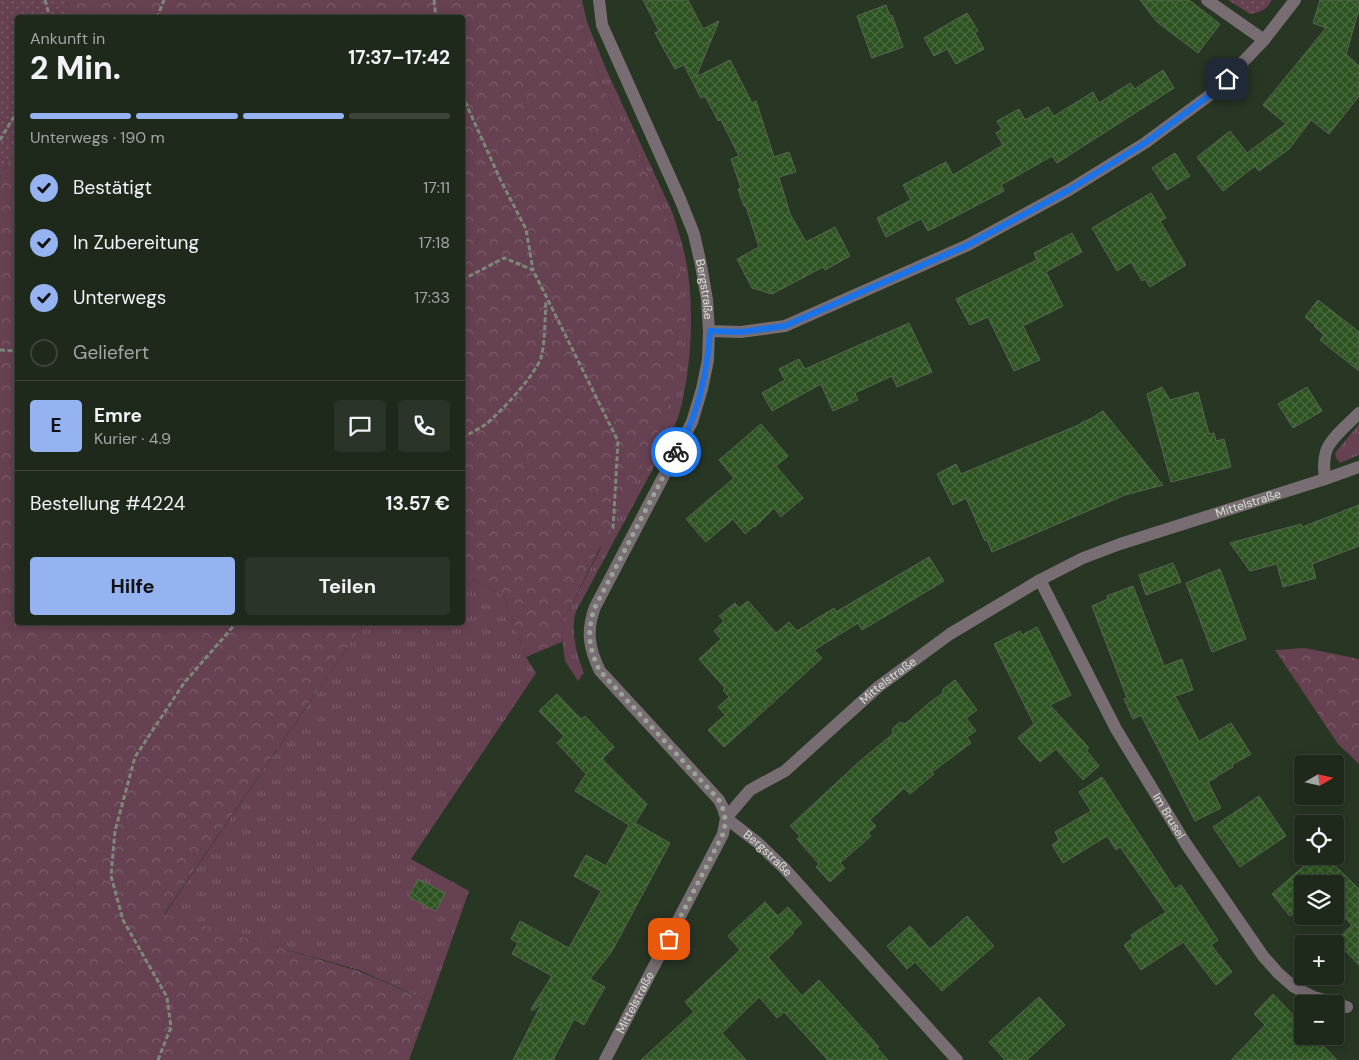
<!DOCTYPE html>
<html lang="de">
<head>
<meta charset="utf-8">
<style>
  body { margin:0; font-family:"DM Sans",sans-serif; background:#2b3428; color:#f1f3f6; height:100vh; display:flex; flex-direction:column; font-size:19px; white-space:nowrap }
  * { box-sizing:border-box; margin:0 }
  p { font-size:16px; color:#a1a6a3 }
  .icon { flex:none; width:28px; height:28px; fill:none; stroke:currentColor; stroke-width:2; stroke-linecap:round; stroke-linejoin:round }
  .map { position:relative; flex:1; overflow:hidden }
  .side { position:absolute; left:15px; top:15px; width:450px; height:610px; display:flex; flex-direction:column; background:#1e281b; border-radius:5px; box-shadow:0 2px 12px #0003,0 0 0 1px #3c443a }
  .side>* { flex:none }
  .needle { width:32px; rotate:81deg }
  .fabs { position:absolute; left:1294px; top:755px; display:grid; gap:10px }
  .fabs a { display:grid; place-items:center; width:50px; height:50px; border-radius:5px; background:#1e281b; box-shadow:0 2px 12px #0003,0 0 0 1px #3c443a; font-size:25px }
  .pin { position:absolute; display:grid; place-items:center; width:42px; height:42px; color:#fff; margin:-21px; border-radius:10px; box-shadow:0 2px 8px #0006 }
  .courier { position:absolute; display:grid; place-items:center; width:50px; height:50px; margin:-25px; border:4px solid #1a73e8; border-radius:50%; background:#fff; color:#222; box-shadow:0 1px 6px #0007 }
  .summary em { font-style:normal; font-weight:700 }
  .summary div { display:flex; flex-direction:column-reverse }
  .summary { display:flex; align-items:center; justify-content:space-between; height:85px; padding:0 15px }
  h1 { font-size:32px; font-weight:700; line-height:38px }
  .bar { display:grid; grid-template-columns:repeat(4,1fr); gap:8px 5px; align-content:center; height:60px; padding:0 15px }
  .bar i { height:6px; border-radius:4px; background:#3c443a }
  .bar .selected { background:#95b2f1 }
  .bar p { grid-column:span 4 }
  .line { display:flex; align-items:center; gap:12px; padding:0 15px; border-top:1px solid #3c443a }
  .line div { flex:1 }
  .round { display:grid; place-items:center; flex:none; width:52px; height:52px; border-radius:5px; background:#2b3428 }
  ol { padding:0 15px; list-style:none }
  li { display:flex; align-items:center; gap:15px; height:55px }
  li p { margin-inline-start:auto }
  li .icon { padding:5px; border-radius:50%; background:#95b2f1; color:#111; stroke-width:4 }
  li:last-child { color:#a1a6a3 }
  li i { width:28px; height:28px; border:2px solid #3c443a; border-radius:50% }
  .action { display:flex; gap:10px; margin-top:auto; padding:10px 15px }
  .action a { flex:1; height:58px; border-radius:5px; background:#95b2f1; color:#111; font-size:20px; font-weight:700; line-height:58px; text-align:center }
  .action a+a { background:#2b3428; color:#f1f3f6 }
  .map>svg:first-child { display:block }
  .grass { fill:url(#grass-tufts) }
  .forest { fill:url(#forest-crowns) }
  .park { fill:url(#park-dots) }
  .building { fill:url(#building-cross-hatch); stroke:#576652 }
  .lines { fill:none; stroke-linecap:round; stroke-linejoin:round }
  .path { stroke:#7c8879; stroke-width:3; stroke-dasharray:5 2.5; stroke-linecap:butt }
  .minor { stroke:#786d72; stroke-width:12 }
  .done { stroke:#9aa597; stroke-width:5; stroke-dasharray:0 9 }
  .route { stroke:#1a73e8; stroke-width:6 }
  .labels { text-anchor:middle; stroke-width:4.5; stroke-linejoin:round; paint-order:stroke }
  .street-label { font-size:12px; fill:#d8e1d5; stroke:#283624 }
</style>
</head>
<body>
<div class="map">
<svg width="1359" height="1060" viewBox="0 0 1359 1060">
  <defs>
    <pattern id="grass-tufts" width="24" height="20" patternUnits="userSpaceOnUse" patternTransform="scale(1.25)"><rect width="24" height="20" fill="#664152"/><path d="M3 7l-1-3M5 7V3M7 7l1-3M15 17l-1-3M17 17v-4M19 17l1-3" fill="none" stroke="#7b5c6a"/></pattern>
    <pattern id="forest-crowns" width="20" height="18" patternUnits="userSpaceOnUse" patternTransform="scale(1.25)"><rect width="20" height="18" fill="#664152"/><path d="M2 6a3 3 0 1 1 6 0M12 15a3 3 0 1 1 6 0" fill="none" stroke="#7b5c6a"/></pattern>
    <pattern id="park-dots" width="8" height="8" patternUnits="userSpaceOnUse" patternTransform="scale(1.25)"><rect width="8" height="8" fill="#664152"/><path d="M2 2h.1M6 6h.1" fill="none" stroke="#7b5c6a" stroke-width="1.8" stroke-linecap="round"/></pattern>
    <pattern id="building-cross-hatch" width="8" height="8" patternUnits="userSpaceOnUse" patternTransform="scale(1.25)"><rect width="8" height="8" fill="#2c5320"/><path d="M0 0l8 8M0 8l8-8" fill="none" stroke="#4a6b40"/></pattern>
  </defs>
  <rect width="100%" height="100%" fill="#283624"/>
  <path class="grass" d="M578 0H582L587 22 606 69 673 214C680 236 687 258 689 281 693 316 691 359 684 393 682 408 676 423 670 437L580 604C578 607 576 611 575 615 571 632 577 657 584 673L578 681 565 661 562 638 564 619 600 550 671 230 655 187 603 87 589 51Z
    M1359 424V455L1340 463 1336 458 1335 453Z
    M463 574 503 595 526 657 536 673 411 859 469 891 430 1002 359 970 164 915 364 623 462 622Z"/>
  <path class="forest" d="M67 0H578L589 51 603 87 655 187 671 230 680 269 683 328 679 371 661 428 564 619 562 642 526 657 503 595 463 574 462 18H68Z
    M17 144 18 622 364 623 164 914 359 971 430 1002 409 1060H0V180L3 171Z
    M1305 648 1359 659V764L1338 744 1275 650Z"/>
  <path class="park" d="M0 0H67L68 17 18 18 17 144 3 171 0 180Z
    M1228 0H1272C1266 10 1261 12 1250 14Z"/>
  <path class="building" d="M643 0H688L703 29 719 21 696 77 730 60 752 103 756 101 774 157 789 152 796 172 779 177 790 214 806 242 835 227 850 256 825 270 823 267 772 294 752 288 737 259 759 247 746 206H744L738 189 741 188 731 159 739 156 721 120 718 121 705 96 701 98 684 65 675 69 655 33 659 31Z
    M1140 0H1189L1220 24 1198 53 1157 22Z
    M1320 0H1359V9L1346 54 1359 66V96L1329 134 1311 120 1289 149 1259 171 1255 166 1223 191 1197 157 1230 131 1247 153 1286 124 1263 105 1326 28 1313 23Z
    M886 5 890 16 892 15 903 47 872 58 857 16Z
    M967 13 978 31 975 33 984 49 956 64 947 49 934 56 924 38Z
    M1163 70 1174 88 1057 163 1052 156 1001 185 1004 191 928 231 921 219 886 237 877 218 911 200 903 185 946 162 953 175 1003 145 996 133 1002 129 997 121 1019 109 1025 120 1048 107 1054 116 1093 92 1099 103 1130 83 1135 89Z
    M1175 153 1190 176 1167 190 1152 168Z
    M1151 193 1166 218 1160 221 1186 265 1150 287 1145 279 1142 281 1131 262 1117 271 1092 228Z
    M1072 233 1082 252 1046 272 1063 306 1023 326 1040 360 1014 371 988 317 970 325 956 299 1037 260 1034 253Z
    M1318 300 1359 332V371L1320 340 1324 335 1314 326 1315 325 1305 317Z
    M909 323 932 372 897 387 892 376 855 393 858 400 833 411 821 384 772 411 762 393 785 380 779 369 799 359 805 369Z
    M1162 387 1170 400 1198 392 1209 434 1214 433 1216 441 1224 439 1231 467 1171 482 1147 394Z
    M1307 387 1322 411 1293 428 1278 404Z
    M1103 411 1163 485 1125 495 992 552 987 540 985 541 966 498 953 505 937 474 956 464 961 474 1081 424V423L1092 418Z
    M761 424 788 456 776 466 803 498 781 517 774 508 755 527 754 526 745 534 733 519 706 542 686 519 734 478 719 460Z
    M1359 505V546L1312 564 1316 578 1283 587 1277 564 1250 571 1230 543 1301 524 1302 527Z
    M929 557 944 581 862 630 858 623 814 650 822 658 724 747 708 730 725 715 718 707 729 697 723 690 725 688 699 659 721 639 714 631 724 621 719 616 735 603 739 608 748 601 776 633 789 622 797 631 834 608 836 612Z
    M1173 563 1181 582 1146 595 1139 575Z
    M1220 569 1246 639 1212 652 1186 583Z
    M1133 586 1164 666 1182 659 1193 690 1175 696 1199 741 1231 723 1251 754 1232 765 1233 767 1217 776V777L1208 782 1221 808 1195 821 1141 715 1133 719 1124 699 1127 698 1092 606 1108 599 1107 596Z
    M1037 627 1071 695 1050 705 1089 748 1086 750 1099 766 1083 780 1056 749 1040 762 1018 738 1034 724 994 644 1020 631 1022 635Z
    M955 680 977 710 966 718 976 731 967 737 971 743 932 772 934 774 910 794 904 788 870 820 876 826 868 833 871 836 840 863 845 868 830 882 816 867 819 864 797 839 800 836 790 826 861 760 893 734 892 729 900 722 905 724 929 703 942 694 943 689Z
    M557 694 581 719 585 716 614 747 602 759 647 804 635 823 670 843 612 951 590 979 605 987 584 1025 574 1019 553 1060H513L542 1003 532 1011 531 1009 552 976 512 954 518 943 511 939 520 921 569 948 601 891 574 876 586 855 606 866 629 825 575 791 586 774 557 743 564 736 539 711Z
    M1102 777 1175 889 1181 885 1218 940 1211 945 1232 972 1216 985 1183 942 1141 970 1124 945 1133 938 1131 935 1166 912 1120 847 1116 850 1107 836 1063 863 1052 845 1059 840 1055 832 1091 811 1079 792Z
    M1259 796 1286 836 1240 867 1213 827Z
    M1315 856H1325L1359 889V965L1336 941 1352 925 1335 908V884H1302V906L1290 916 1272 894Z
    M418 879 445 893 436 911 409 897Z
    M765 902 778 916 788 907 802 923 792 932 794 933 768 957 802 996 819 980 879 1047 877 1048 888 1060H828L784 1012 777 1018 759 997 722 1033 746 1060H641L694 1012 685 1002 740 950 728 936Z
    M967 916 994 946 942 991 915 962 907 969 887 946 910 926 930 949Z
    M1273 994 1302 1024V1036H1314L1337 1060H1231L1265 1025 1254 1014Z
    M1039 997 1065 1025 1027 1060H1005L989 1042Z"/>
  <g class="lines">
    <path class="path" d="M45 0 50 18
      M434 0 436 18
      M157 18 164 0
      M462 95 501 181 526 229 533 270
      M0 140 18 110
      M462 280 504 258 533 270 618 441 613 529
      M0 350 18 351
      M462 438C470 433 479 429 486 424 501 412 535 375 541 358 545 344 545 316 546 300
      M158 1060 171 1027 167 997 123 920 111 876 115 831 135 757 184 683 237 622"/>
    <g class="minor">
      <path id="s1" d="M599 0 602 25 680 199 694 234 701 265 707 300 709 331 708 360 702 389 692 422 595 607C586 631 589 649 600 671L719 800 723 808 726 818 758 843 784 868 957 1060"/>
      <path d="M1207 0 1264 40"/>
      <path d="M709 331 741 332 785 326 968 245 1069 190 1145 143 1214 92 1264 40 1295 0"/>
      <path d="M1325 479C1324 470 1323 461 1326 452 1329 439 1350 423 1359 413"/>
      <path id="s2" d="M1040 580 1116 729 1186 844 1263 956 1278 973 1294 987 1314 997 1347 1007"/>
      <path id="s3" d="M605 1060 723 834 726 818 750 790 785 771 878 687 950 634 1040 580 1083 558 1120 544 1325 479 1359 467"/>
    </g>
  </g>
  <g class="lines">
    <path class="done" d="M669 939 723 834C727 821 725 812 719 800L600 671C589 649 586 632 595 607L676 452"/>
    <path class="route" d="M676 452C681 441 688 431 692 420 703 391 708 362 710 331L741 332 785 326 968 245 1069 190 1145 143 1214 92 1227 79"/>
  </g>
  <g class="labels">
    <g class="street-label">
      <text dy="4" stroke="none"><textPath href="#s1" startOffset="310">Bergstraße</textPath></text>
      <text dy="4" stroke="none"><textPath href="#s3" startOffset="890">Mittelstraße</textPath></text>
      <text dy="4" stroke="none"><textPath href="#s3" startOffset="485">Mittelstraße</textPath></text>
      <text dy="4" stroke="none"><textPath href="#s2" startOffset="269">Im Brusel</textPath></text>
      <text dy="4" stroke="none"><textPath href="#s1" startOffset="970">Bergstraße</textPath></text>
      <text dy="4" stroke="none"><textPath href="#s3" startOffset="65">Mittelstraße</textPath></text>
    </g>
  </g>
</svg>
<div class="fabs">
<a><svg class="needle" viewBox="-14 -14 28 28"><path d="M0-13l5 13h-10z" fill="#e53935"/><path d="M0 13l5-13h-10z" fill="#a1a6a3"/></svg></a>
<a><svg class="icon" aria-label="locate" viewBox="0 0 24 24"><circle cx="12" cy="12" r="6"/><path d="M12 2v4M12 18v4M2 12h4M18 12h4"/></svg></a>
<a><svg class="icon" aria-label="layers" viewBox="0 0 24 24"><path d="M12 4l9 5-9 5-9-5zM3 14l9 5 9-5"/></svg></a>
<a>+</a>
<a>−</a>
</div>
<div class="pin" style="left:669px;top:939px;background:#ea580c"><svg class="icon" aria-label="bag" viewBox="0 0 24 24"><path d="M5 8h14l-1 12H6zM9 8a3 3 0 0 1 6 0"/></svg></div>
<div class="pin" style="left:1227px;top:79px;background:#1f2937"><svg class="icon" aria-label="home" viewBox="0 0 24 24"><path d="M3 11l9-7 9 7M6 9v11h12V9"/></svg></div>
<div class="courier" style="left:676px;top:452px"><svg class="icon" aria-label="bike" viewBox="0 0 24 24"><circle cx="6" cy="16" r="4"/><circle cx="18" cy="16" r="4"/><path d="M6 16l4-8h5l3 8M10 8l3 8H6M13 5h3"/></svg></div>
<section class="side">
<div class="summary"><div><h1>2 Min.</h1><p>Ankunft in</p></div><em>17:37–17:42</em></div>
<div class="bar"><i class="selected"></i><i class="selected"></i><i class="selected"></i><i></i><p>Unterwegs · 190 m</p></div>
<ol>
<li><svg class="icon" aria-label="check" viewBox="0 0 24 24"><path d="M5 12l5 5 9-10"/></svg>Bestätigt<p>17:11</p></li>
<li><svg class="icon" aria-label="check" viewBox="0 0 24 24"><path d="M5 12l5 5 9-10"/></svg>In Zubereitung<p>17:18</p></li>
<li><svg class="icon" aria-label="check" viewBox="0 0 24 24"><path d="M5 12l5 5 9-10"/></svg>Unterwegs<p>17:33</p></li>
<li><i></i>Geliefert</li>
</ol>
<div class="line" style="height:90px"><b class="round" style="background:#95b2f1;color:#111">E</b><div><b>Emre</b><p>Kurier · 4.9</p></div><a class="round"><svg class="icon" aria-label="chat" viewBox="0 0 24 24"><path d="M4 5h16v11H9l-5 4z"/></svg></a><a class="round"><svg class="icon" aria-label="phone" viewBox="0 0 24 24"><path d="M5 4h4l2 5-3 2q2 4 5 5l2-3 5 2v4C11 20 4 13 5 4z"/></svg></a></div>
<div class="line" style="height:65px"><div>Bestellung #4224</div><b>13.57 €</b></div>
<div class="action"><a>Hilfe</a><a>Teilen</a></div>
</section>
</div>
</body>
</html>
